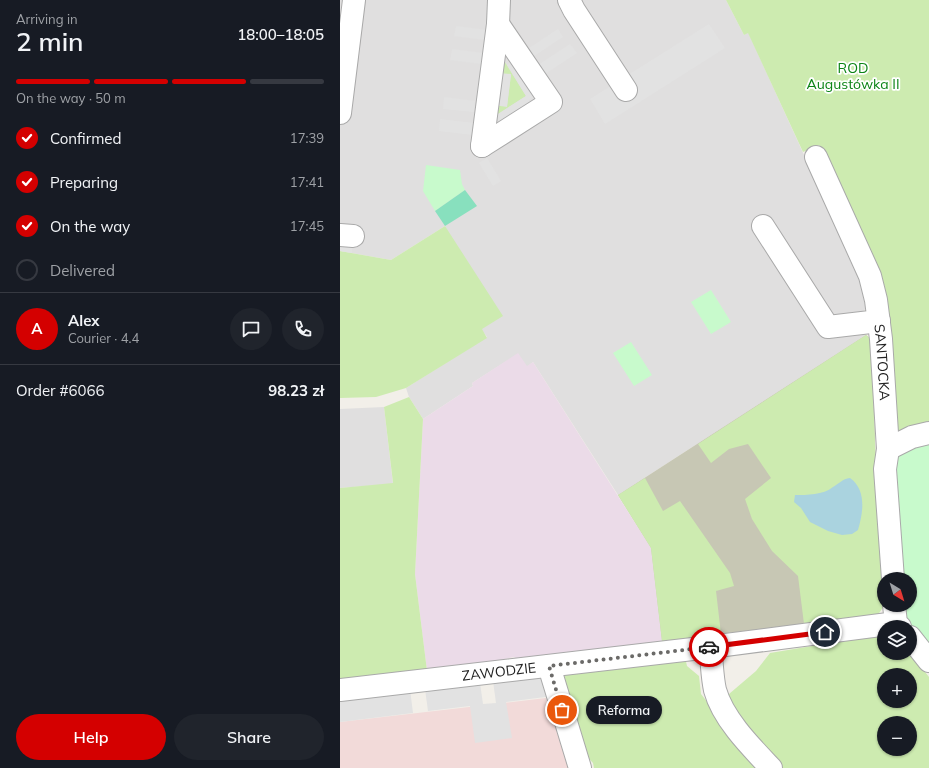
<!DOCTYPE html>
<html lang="en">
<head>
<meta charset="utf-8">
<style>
  body { margin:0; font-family:Mulish,sans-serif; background:#20242c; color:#f1f3f6; height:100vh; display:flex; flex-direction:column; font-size:15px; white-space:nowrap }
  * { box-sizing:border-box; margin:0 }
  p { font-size:13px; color:#9ea1a6 }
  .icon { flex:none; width:22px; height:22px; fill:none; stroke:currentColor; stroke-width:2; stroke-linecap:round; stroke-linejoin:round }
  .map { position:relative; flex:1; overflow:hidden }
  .side { display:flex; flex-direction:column; background:#171b24; width:340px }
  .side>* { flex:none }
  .needle { width:26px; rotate:142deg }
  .buttons { position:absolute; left:537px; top:572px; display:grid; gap:8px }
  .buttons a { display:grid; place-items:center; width:40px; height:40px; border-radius:50%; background:#171b24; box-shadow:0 1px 3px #0004; font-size:20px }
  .pin { position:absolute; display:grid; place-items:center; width:34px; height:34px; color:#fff; margin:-17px; border:2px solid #fff; border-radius:50%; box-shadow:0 1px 4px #0007 }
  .courier { position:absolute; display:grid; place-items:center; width:40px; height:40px; margin:-20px; border:3px solid #d40000; border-radius:50%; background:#fff; color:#222; box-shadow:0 1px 5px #0007 }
  .bubble { position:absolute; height:28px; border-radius:14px; background:#171b24; box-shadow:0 1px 3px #0004; font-size:13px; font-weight:600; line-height:28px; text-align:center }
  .head em { font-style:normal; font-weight:600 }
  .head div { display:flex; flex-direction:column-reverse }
  .head { display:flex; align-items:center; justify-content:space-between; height:68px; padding:0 16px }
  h1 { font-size:26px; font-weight:600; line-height:30px }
  .bar { display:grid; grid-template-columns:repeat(4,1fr); gap:6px 4px; align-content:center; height:48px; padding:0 16px }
  .bar i { height:5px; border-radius:3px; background:#363941 }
  .bar .selected { background:#d40000 }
  .bar p { grid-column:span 4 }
  .line { display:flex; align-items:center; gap:10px; padding:0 16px; border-top:1px solid #363941 }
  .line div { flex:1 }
  .round { display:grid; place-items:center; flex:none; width:42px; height:42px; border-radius:21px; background:#20242c }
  ol { padding:0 16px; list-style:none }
  li { display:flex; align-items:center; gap:12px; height:44px }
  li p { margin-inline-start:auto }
  li .icon { padding:4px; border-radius:50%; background:#d40000; color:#fff; stroke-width:4 }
  li:last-child { color:#9ea1a6 }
  li i { width:22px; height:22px; border:2px solid #363941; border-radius:50% }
  .cta { display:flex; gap:8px; margin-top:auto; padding:8px 16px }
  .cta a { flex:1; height:46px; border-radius:24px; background:#d40000; color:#fff; font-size:16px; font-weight:600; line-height:46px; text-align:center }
  .cta a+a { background:#20242c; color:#f1f3f6 }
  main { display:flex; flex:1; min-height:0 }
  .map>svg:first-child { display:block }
  .residential { fill:#e0dfdf }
  .commercial { fill:#f2dad9 }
  .industrial { fill:#ebdbe8 }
  .construction { fill:#c7c7b4 }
  .grass { fill:#cdebb0; fill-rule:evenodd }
  .park { fill:#c8facc }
  .pitch { fill:#88e0be }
  .parking { fill:#e2e2e2 }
  .water { fill:#aad3df }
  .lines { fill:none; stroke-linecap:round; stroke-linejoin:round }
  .minor-casing { stroke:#a9a9a9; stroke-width:24 }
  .minor { stroke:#fff; stroke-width:22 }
  .done { stroke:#6b6a68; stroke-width:4; stroke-dasharray:0 7.2 }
  .route { stroke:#d40000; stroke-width:5 }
  .labels { text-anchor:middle; stroke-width:3.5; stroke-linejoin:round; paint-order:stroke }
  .park-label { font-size:14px; fill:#0c8416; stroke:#fff }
  .street-label { font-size:14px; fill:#222; stroke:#fff }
</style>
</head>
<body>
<main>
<section class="side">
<div class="head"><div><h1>2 min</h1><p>Arriving in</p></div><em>18:00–18:05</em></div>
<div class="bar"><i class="selected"></i><i class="selected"></i><i class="selected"></i><i></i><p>On the way · 50 m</p></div>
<ol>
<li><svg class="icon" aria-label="check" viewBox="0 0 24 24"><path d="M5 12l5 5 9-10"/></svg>Confirmed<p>17:39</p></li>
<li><svg class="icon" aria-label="check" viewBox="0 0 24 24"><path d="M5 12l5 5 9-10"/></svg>Preparing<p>17:41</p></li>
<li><svg class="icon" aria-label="check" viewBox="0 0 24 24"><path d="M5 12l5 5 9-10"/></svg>On the way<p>17:45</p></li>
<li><i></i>Delivered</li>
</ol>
<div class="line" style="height:72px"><b class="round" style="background:#d40000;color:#fff">A</b><div><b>Alex</b><p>Courier · 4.4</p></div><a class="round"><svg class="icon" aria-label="chat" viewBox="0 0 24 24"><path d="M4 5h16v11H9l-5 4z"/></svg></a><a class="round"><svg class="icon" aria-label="phone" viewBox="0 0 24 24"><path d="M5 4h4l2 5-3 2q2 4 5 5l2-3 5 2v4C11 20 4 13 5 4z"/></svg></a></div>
<div class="line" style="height:52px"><div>Order #6066</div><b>98.23 zł</b></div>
<div class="cta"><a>Help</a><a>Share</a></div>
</section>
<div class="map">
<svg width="589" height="768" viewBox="0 0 589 768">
  <rect width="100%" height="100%" fill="#f2efe9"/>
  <path class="residential" d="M0 0H218L227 14 238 0H386L404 35 408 32 521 280 527 307 519 316 523 332 526 335 278 495 193 362 187 367 165 362 132 383 133 386 83 419 69 397 66 388 147 337 141 329 105 226 51 260 0 251Z
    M44 407 53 484 0 488V409Z"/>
  <path class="commercial" d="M206 698 229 768H0V722Z"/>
  <path class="industrial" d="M178 353 187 366 193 362 311 548 322 641 177 659 174 657 165 659 162 661 87 671 75 574 83 419 133 386 132 383Z"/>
  <path class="construction" d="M526 335 531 339 536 468 544 598 464 624 322 641 311 548 278 495Z"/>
  <path class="grass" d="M386 0H589V426L555 433 545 287 479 145 463 152 408 33 404 35Z
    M163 59 186 96 155 116 157 119 150 123 154 105 167 106 171 75 158 73Z
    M105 226 163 316 142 329 147 338 66 388 36 397 0 398V251L51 260Z
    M526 335 531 339 536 468 544 606 537 616 464 624 458 576 432 551 412 519 405 499 431 478 408 444 389 449 371 463 358 444Z
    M69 397 83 419 75 574 87 671 0 681V488L53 483 44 407Z
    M305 478 323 511 340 501 390 573 394 586 376 591 381 634 322 641 311 548 278 495Z
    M544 634V653H570L589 677V768H440L387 703 389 694 416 671 430 653ZM544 675H570V701H544ZM544 723H570V749H544Z
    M345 657 347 666 359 676 361 694 419 768H254L253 763 240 749 222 674Z"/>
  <path class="park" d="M86 165 120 170 122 184 125 190 95 211 83 191Z
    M371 290 391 322 371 334 351 302Z
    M291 342 312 375 294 386 273 353Z
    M589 439V663L558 619 560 605H570V579H558L553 543 556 455Z"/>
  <path class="pitch" d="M125 190 137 206 105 226 95 211Z"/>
  <path class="parking" d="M369 24 385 48 265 124 250 99Z
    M116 26 147 30 145 40 114 36Z
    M218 29 223 37 194 56 189 48Z
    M230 44 237 53 202 76 195 67Z
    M112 49 143 53 142 64 110 60Z
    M173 61 197 94 189 100 193 106 161 126 155 116 186 96 167 65Z
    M158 73 171 74 167 107 154 105Z
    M104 97 135 101 134 112 103 109Z
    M100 119 134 123 133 135 99 131Z
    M147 158 161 181 153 186 139 163Z
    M0 225 13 236 12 253 0 251Z
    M198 676 205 683 213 696 166 702 172 738 135 743 130 706 88 711 85 689 140 683 143 704 156 703 153 681Z
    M70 689 73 713 0 722V699Z"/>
  <path class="water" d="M510 478C527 490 523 513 518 530L512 534 502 535 488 531 470 522 461 508 454 502 455 495C467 495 483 495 493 487 500 483 502 479 510 478Z"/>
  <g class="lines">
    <g class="minor-casing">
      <g id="minor">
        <path d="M229 0 234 10 286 90"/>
        <path d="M0 113 14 0"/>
        <path d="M142 146 211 102 158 24"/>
        <path d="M142 146 158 24 159 0"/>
        <path id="s1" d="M476 157 530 276 536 300 541 339 548 449 545 469 553 579"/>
        <path d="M423 226 488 327 539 321"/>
        <path d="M0 235 13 236"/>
        <path d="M548 449 572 437 589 433"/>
        <path d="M554 605 556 623 560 627"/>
        <path d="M570 637 589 661"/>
        <path d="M370 647C372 661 372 677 375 690 383 719 411 747 431 768"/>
        <path d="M209 666 240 768"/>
        <path id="s2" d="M0 690 370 647 556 623"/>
      </g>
    </g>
    <use href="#minor" class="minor"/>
  </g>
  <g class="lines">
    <path class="done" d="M222 710 209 666 369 647"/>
    <path class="route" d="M369 647 485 632"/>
  </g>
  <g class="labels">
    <g class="park-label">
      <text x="513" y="73">ROD<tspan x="513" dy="16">Augustówka II</tspan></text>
    </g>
    <g class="street-label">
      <text dy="5" stroke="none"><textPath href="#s1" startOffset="218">SANTOCKA</textPath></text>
      <text dy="5" stroke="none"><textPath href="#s2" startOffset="160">ZAWODZIE</textPath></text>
    </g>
  </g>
</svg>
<div class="buttons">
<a><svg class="needle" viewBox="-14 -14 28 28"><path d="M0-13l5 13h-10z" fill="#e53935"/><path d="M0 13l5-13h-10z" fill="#9ea1a6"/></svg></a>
<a><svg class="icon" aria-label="layers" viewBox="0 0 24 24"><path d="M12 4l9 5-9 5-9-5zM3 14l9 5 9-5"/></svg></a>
<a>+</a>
<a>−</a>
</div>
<div class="pin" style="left:222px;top:710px;background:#ea580c"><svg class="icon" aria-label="bag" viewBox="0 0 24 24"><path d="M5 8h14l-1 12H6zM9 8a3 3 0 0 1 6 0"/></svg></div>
<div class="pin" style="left:485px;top:632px;background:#1f2937"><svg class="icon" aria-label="home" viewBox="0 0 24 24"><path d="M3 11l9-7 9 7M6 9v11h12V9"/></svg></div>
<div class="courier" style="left:369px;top:647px"><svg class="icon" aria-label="car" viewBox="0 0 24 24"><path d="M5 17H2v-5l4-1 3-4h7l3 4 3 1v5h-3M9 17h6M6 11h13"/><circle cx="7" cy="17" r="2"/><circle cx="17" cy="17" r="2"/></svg></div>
<div class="bubble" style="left:246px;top:696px;width:76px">Reforma</div>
</div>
</main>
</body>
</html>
